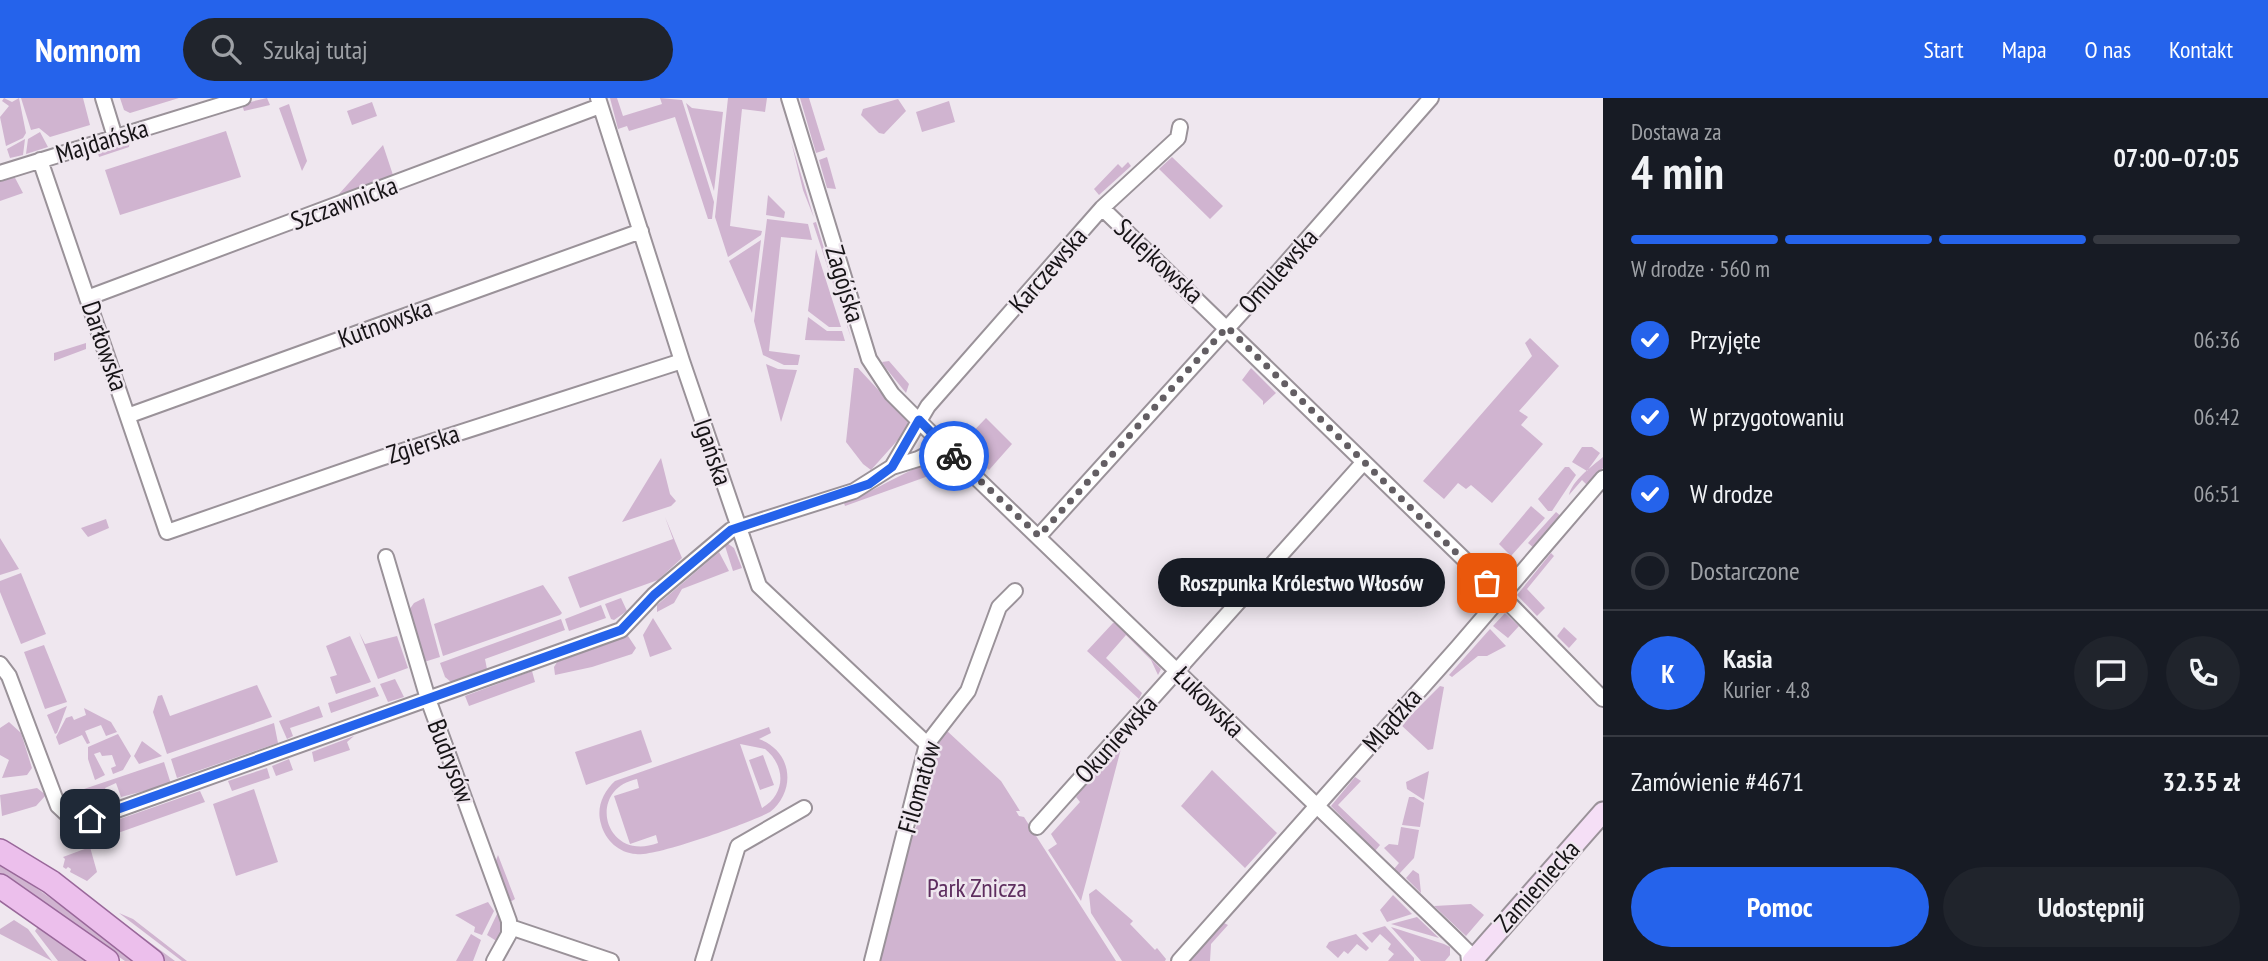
<!DOCTYPE html>
<html lang="pl">
<head>
<meta charset="utf-8">
<style>
  body { margin:0; font-family:"PT Sans Narrow",sans-serif; background:#20242c; color:#f1f3f6; height:100vh; display:flex; flex-direction:column; font-size:26px; white-space:nowrap }
  * { box-sizing:border-box; margin:0 }
  p { font-size:23px; color:#9ea1a6 }
  .icon { flex:none; width:38px; height:38px; fill:none; stroke:currentColor; stroke-width:2; stroke-linecap:round; stroke-linejoin:round }
  .map { position:relative; flex:1; overflow:hidden }
  .drawer { display:flex; flex-direction:column; background:#171b24; width:665px }
  .drawer>* { flex:none }
  .pin { position:absolute; display:grid; place-items:center; width:60px; height:60px; color:#fff; margin:-30px; border-radius:14px; box-shadow:0 4px 10px #0006 }
  .courier { position:absolute; display:grid; place-items:center; width:70px; height:70px; margin:-35px; border:5px solid #2563eb; border-radius:50%; background:#fff; color:#222; box-shadow:0 2px 9px #0007 }
  .bubble { position:absolute; height:49px; border-radius:24px; background:#171b24; box-shadow:0 4px 18px #0003; font-size:23px; font-weight:700; line-height:49px; text-align:center }
  .head em { font-style:normal; font-weight:700 }
  .head div { display:flex; flex-direction:column-reverse }
  .head { display:flex; align-items:center; justify-content:space-between; height:119px; padding:0 28px }
  h1 { font-size:46px; font-weight:700; line-height:52px }
  .bar { display:grid; grid-template-columns:repeat(4,1fr); gap:10px 7px; align-content:center; height:84px; padding:0 28px }
  .bar i { height:9px; border-radius:5px; background:#363941 }
  .bar .selected { background:#2563eb }
  .bar p { grid-column:span 4 }
  .line { display:flex; align-items:center; gap:18px; padding:0 28px; border-top:2px solid #363941 }
  .line div { flex:1 }
  .round { display:grid; place-items:center; flex:none; width:74px; height:74px; border-radius:37px; background:#20242c }
  ol { padding:0 28px; list-style:none }
  li { display:flex; align-items:center; gap:21px; height:77px }
  li p { margin-inline-start:auto }
  li .icon { padding:7px; border-radius:50%; background:#2563eb; color:#fff; stroke-width:4 }
  li:last-child { color:#9ea1a6 }
  li i { width:38px; height:38px; border:4px solid #363941; border-radius:50% }
  .button { display:flex; gap:14px; margin-top:auto; padding:14px 28px }
  .button a { flex:1; height:80px; border-radius:42px; background:#2563eb; color:#fff; font-size:28px; font-weight:700; line-height:80px; text-align:center }
  .button a+a { background:#20242c; color:#f1f3f6 }
  header { display:flex; align-items:center; gap:42px; box-sizing:border-box; height:98px; padding:0 35px; background:#2563eb; color:#fff }
  header strong { font-size:33px }
  nav { display:flex; gap:38px; margin-inline-start:auto; font-size:24px }
  .search { width:490px; height:63px; background:#20242c; display:flex; align-items:center; gap:18px; box-sizing:border-box; padding:0 24px; border-radius:38px; color:#9ea1a6; font-size:26px }
  main { display:flex; flex:1; min-height:0 }
  .map>svg:first-child { display:block }
  .green { fill:#d0b4d0; fill-rule:evenodd }
  .lines { fill:none; stroke-linecap:round; stroke-linejoin:round }
  .street-casing { stroke:#9a9299; stroke-width:18 }
  .secondary-casing { stroke:#9a9299; stroke-width:23 }
  .primary-casing { stroke:#99689a; stroke-width:26 }
  .street { stroke:#fff; stroke-width:14 }
  .secondary { stroke:#f5dff6; stroke-width:19 }
  .primary { stroke:#ecbfec; stroke-width:23 }
  .done { stroke:#635e63; stroke-width:7; stroke-dasharray:0 12.6 }
  .route { stroke:#2563eb; stroke-width:9 }
  .labels { text-anchor:middle; stroke-width:5; stroke-linejoin:round; paint-order:stroke }
  .street-label { font-size:26px; fill:#171417; stroke:#efe7ef }
  .park-label { font-size:26px; fill:#5e2e5f; stroke:#efe7ef }
</style>
</head>
<body>
<header>
<strong>Nomnom</strong>
<div class="search"><svg class="icon" aria-label="search" viewBox="0 0 24 24"><circle cx="10" cy="10" r="6"/><path d="M15 15l6 6"/></svg>Szukaj tutaj</div>
<nav><a>Start</a><a>Mapa</a><a>O nas</a><a>Kontakt</a></nav>
</header>
<main>
<div class="map">
<svg width="1603" height="863" viewBox="0 0 1603 863">
  <rect width="100%" height="100%" fill="#efe7ef"/>
  <path class="green" d="M4 0 12 4 19 0 26 35 23 40 6 48 0 19 9 8 2 3Z
    M21 0H83L90 27 50 39 39 30 31 32Z
    M120 0H179L130 15 124 12Z
    M267 0 270 7 244 13 242 6Z
    M610 0H617L623 18 662 6 660 0 682 2 714 104 712 121H708L675 19 629 33 627 28 618 31Z
    M728 0H767L765 14 742 11 730 128 762 133 761 137 728 159 715 119Z
    M800 0H809L825 52 816 55Z
    M898 1 906 13 884 36 879 35 861 17 863 11Z
    M949 3 955 24 922 34 916 14Z
    M372 4 377 18 352 27 347 13Z
    M686 5 692 10 723 14 714 93Z
    M289 6 307 63 302 73 279 10Z
    M226 33 241 79 120 117 105 72Z
    M40 34 48 49 26 56 28 41Z
    M130 40 129 49 99 59 97 51Z
    M25 41 23 57 10 60 7 51Z
    M791 43 814 120 803 92Z
    M383 47 393 77 339 97V96Z
    M827 59 836 91 827 90 819 62Z
    M1172 59 1223 108 1210 121 1159 71Z
    M1128 64 1131 68 1099 97 1094 91 1118 66 1122 70Z
    M13 76 23 95 0 103V81Z
    M768 97 785 114 784 120 766 117Z
    M767 121 808 126 812 142 781 139 769 253 800 257 798 267H784L763 257 754 223Z
    M816 124 852 243 813 125Z
    M761 142 752 215 729 163Z
    M816 151 841 229H829L808 213Z
    M808 219 827 233H842L845 243 805 242Z
    M1530 240 1559 268 1519 313 1528 319 1521 327 1543 346 1492 405 1471 387 1466 391 1458 385 1444 401 1423 383 1532 258 1525 245Z
    M86 245V251L54 263V255Z
    M889 263 909 286 906 295 885 269 882 264Z
    M766 266 778 271 797 272 781 324Z
    M854 270H858L908 324 905 334 871 372 863 366 846 344Z
    M1251 270 1276 295 1263 307V303L1242 282Z
    M986 320 1012 346 989 372 962 345Z
    M1582 349H1592L1600 355 1587 373 1572 364Z
    M1603 359V370L1588 388 1582 382 1569 397C1572 383 1591 369 1603 359Z
    M661 360 670 396 676 403 671 408 622 424Z
    M946 362 962 378 948 371 845 408 844 405C872 396 921 361 946 362Z
    M1565 369H1569L1576 377 1552 413H1548L1538 401Z
    M1531 408 1545 420 1511 458 1499 446Z
    M1556 414 1562 419 1535 451 1528 445Z
    M665 419 682 460 658 482 580 510 568 479 673 441Z
    M106 421 109 430 88 439 81 430Z
    M0 440 19 471 0 477Z
    M727 445 734 450 742 470 733 473 725 448Z
    M719 454 729 473 682 491 674 505 657 514V507Z
    M1551 455 1554 458 1527 491 1545 510 1537 518 1517 497Z
    M21 475 46 536 21 546 0 494V483Z
    M543 487 562 515 560 517 443 558 434 526Z
    M424 500 440 559 424 564 409 512 414 505Z
    M621 500 627 513 614 522 611 521 605 506Z
    M601 507 606 520 569 533 565 521Z
    M1505 515 1519 528 1508 540 1493 528Z
    M653 520 672 551 650 559 643 537Z
    M561 521 565 532 485 561 487 571 451 584 445 579 440 565Z
    M1113 525H1116L1161 571 1158 577 1151 562 1126 537 1106 560 1142 595 1139 601 1087 553Z
    M1564 529 1577 541 1569 550 1557 538Z
    M1490 531 1506 548 1487 558H1478L1452 579 1449 577Z
    M359 534 365 546 397 538 408 570 378 581Z
    M350 538 371 584 336 596 330 579 337 577 326 548Z
    M628 538 636 550 632 556 592 569 555 577 554 569 557 564Z
    M44 547 67 604 45 611 24 554Z
    M532 573 535 584 469 608 465 598Z
    M395 581 404 599 388 604 380 586Z
    M257 587 272 619 167 656 153 614 158 598 162 597 170 618Z
    M1440 588 1444 589 1433 651 1428 652 1401 627Z
    M375 589 379 598 331 615 328 605Z
    M67 608 57 635 55 636 47 617Z
    M319 608 323 619 290 630 293 638 287 641 279 623Z
    M84 610 111 624 117 634 106 638 101 627 85 633 90 645 87 646 82 637 59 647 56 639 66 620 72 618 74 622 86 617Z
    M9 624 21 635 32 670 27 677 2 680 9 662 0 657V630Z
    M274 625 278 645 177 680 171 661Z
    M769 629 771 635 759 641C792 653 797 692 770 714 749 725 655 759 636 756 619 755 605 742 601 726 596 710 603 694 615 683ZM740 646 765 651C786 668 786 696 762 710ZM637 681 639 690 614 698 630 746 656 737 658 745C605 765 585 692 637 681Z
    M641 632 652 664 586 687 575 654Z
    M946 632 1001 683 1020 713H1016L1019 718 1024 719 1116 863H875L908 731 916 730 939 641Z
    M118 636 131 658 123 672 113 676 111 670 116 668 112 657 102 658 100 654 94 656 105 677 95 682 88 661V649Z
    M354 638 347 644 350 652 314 664 312 654Z
    M142 643 162 658 139 666 134 658Z
    M1123 643 1081 803 1048 752 1057 746 1051 736 1080 704 1076 699Z
    M763 657 774 687 760 692 749 662Z
    M289 661 293 672 276 678 272 668Z
    M164 664 171 686 121 699 116 685 105 690 112 703 92 710 87 707 81 692Z
    M267 670 270 680 232 693 228 683Z
    M1212 672 1277 735 1245 770 1181 708Z
    M1429 673 1424 702 1407 691 1406 684Z
    M1355 679 1361 683 1338 707 1380 747 1375 753 1331 708Z
    M37 690 46 697 36 708 2 718 0 697Z
    M254 691 278 764 236 778 213 706Z
    M200 693 205 704 101 741 97 729Z
    M1409 699H1414L1424 705 1420 729 1402 727Z
    M1401 729 1419 732 1414 760 1399 776 1394 771 1399 765 1384 750 1389 746 1398 747Z
    M90 749 97 774 87 783 70 774 71 771 68 769 66 771 63 769 65 761 63 759Z
    M498 757 515 801 510 804 495 765Z
    M0 764 138 863H125L0 778Z
    M1413 772 1419 776 1421 795 1406 780Z
    M60 778 175 863H164Z
    M1096 791 1133 823 1130 826 1155 852 1157 850 1166 861 1165 863H1122L1091 815 1089 796Z
    M1393 797 1412 816 1387 824 1380 812Z
    M488 804 494 813 482 837 474 834 475 829 455 817Z
    M1471 806 1484 817 1466 838 1434 808Z
    M119 815 133 821 187 863H182Z
    M501 815 502 831 498 844 487 837 497 816Z
    M1417 819 1439 840 1391 826Z
    M14 822 28 831 52 863 0 836V831Z
    M1224 825 1228 827 1211 846 1210 863H1190Z
    M39 827 90 863H58L35 833Z
    M1385 828 1414 860V863H1388L1394 856 1388 851 1391 846 1380 836 1372 845 1362 835Z
    M1391 829 1444 846 1450 849V857L1445 863H1421Z
    M471 836 481 842 473 863H456Z
    M1356 836 1369 850 1366 853 1357 846 1348 856 1344 853 1338 860 1326 849 1329 844Z"/>
  <g class="lines">
    <g class="street-casing">
      <path id="street" d="M103 0 115 39
        M598 0 682 263 759 488 927 646
        M789 0 869 261 892 296 961 365 1455 841 1468 854 1469 863
        M40 62 167 434 381 360 682 263
        M0 75 243 0
        M1102 110 1502 498 1603 601
        M87 200 600 8
        M130 317 641 133
        M892 369 928 308 1102 110 1178 40 1180 29
        M1039 438 1279 173 1431 0
        M386 459 428 601 509 823V836L494 863
        M0 566 9 578 58 708 73 722 86 723 621 532 654 497 731 432 854 393 892 369 918 361 944 348
        M1037 729 1363 365
        M510 829 611 863
        M703 863 738 748 804 710
        M872 863 927 646 968 593 999 509 1015 493
        M1179 863 1458 549 1603 380"/>
    </g>
    <g class="secondary-casing">
      <path id="secondary" d="M1472 863 1603 714"/>
    </g>
    <g class="primary-casing">
      <path id="primary" d="M0 753 51 784 152 863
        M0 788 107 863"/>
    </g>
    <use href="#street" class="street"/>
    <use href="#secondary" class="secondary"/>
    <use href="#primary" class="primary"/>
  </g>
  <g class="lines">
    <path class="done" d="M954 358 1039 438 1227 229 1487 485"/>
    <path class="route" d="M90 721 621 532 654 497 731 432 869 386 892 369 919 322 954 358"/>
  </g>
  <g class="labels">
    <g class="street-label">
      <text transform="translate(102 43) rotate(-17)" y="9">Majdańska</text>
      <text transform="translate(344 105) rotate(-20)" y="9">Szczawnicka</text>
      <text transform="translate(1159 163) rotate(43)" y="9">Sulejkowska</text>
      <text transform="translate(1048 172) rotate(-49)" y="9">Karczewska</text>
      <text transform="translate(1278 173) rotate(-48)" y="9">Omulewska</text>
      <text transform="translate(845 186) rotate(73)" y="9">Zagójska</text>
      <text transform="translate(385 225) rotate(-20)" y="9">Kutnowska</text>
      <text transform="translate(105 248) rotate(71)" y="9">Darłowska</text>
      <text transform="translate(423 346) rotate(-18)" y="9">Zgierska</text>
      <text transform="translate(713 354) rotate(71)" y="9">Igańska</text>
      <text transform="translate(1209 604) rotate(45)" y="9">Łukowska</text>
      <text transform="translate(1392 622) rotate(-49)" y="9">Mlądzka</text>
      <text transform="translate(1116 641) rotate(-48)" y="9">Okuniewska</text>
      <text transform="translate(451 663) rotate(69)" y="9">Budrysów</text>
      <text transform="translate(919 689) rotate(-74)" y="9">Filomatów</text>
      <text transform="translate(1537 788) rotate(-48)" y="9">Zamieniecka</text>
    </g>
    <g class="park-label">
      <text x="977" y="799">Park Znicza</text>
    </g>
  </g>
</svg>
<div class="pin" style="left:1487px;top:485px;background:#ea580c"><svg class="icon" aria-label="bag" viewBox="0 0 24 24"><path d="M5 8h14l-1 12H6zM9 8a3 3 0 0 1 6 0"/></svg></div>
<div class="pin" style="left:90px;top:721px;background:#1f2937"><svg class="icon" aria-label="home" viewBox="0 0 24 24"><path d="M3 11l9-7 9 7M6 9v11h12V9"/></svg></div>
<div class="courier" style="left:954px;top:358px"><svg class="icon" aria-label="bike" viewBox="0 0 24 24"><circle cx="6" cy="16" r="4"/><circle cx="18" cy="16" r="4"/><path d="M6 16l4-8h5l3 8M10 8l3 8H6M13 5h3"/></svg></div>
<div class="bubble" style="left:1158px;top:460px;width:287px">Roszpunka Królestwo Włosów</div>
</div>
<section class="drawer">
<div class="head"><div><h1>4 min</h1><p>Dostawa za</p></div><em>07:00–07:05</em></div>
<div class="bar"><i class="selected"></i><i class="selected"></i><i class="selected"></i><i></i><p>W drodze · 560 m</p></div>
<ol>
<li><svg class="icon" aria-label="check" viewBox="0 0 24 24"><path d="M5 12l5 5 9-10"/></svg>Przyjęte<p>06:36</p></li>
<li><svg class="icon" aria-label="check" viewBox="0 0 24 24"><path d="M5 12l5 5 9-10"/></svg>W przygotowaniu<p>06:42</p></li>
<li><svg class="icon" aria-label="check" viewBox="0 0 24 24"><path d="M5 12l5 5 9-10"/></svg>W drodze<p>06:51</p></li>
<li><i></i>Dostarczone</li>
</ol>
<div class="line" style="height:126px"><b class="round" style="background:#2563eb;color:#fff">K</b><div><b>Kasia</b><p>Kurier · 4.8</p></div><a class="round"><svg class="icon" aria-label="chat" viewBox="0 0 24 24"><path d="M4 5h16v11H9l-5 4z"/></svg></a><a class="round"><svg class="icon" aria-label="phone" viewBox="0 0 24 24"><path d="M5 4h4l2 5-3 2q2 4 5 5l2-3 5 2v4C11 20 4 13 5 4z"/></svg></a></div>
<div class="line" style="height:91px"><div>Zamówienie #4671</div><b>32.35 zł</b></div>
<div class="button"><a>Pomoc</a><a>Udostępnij</a></div>
</section>
</main>
</body>
</html>
